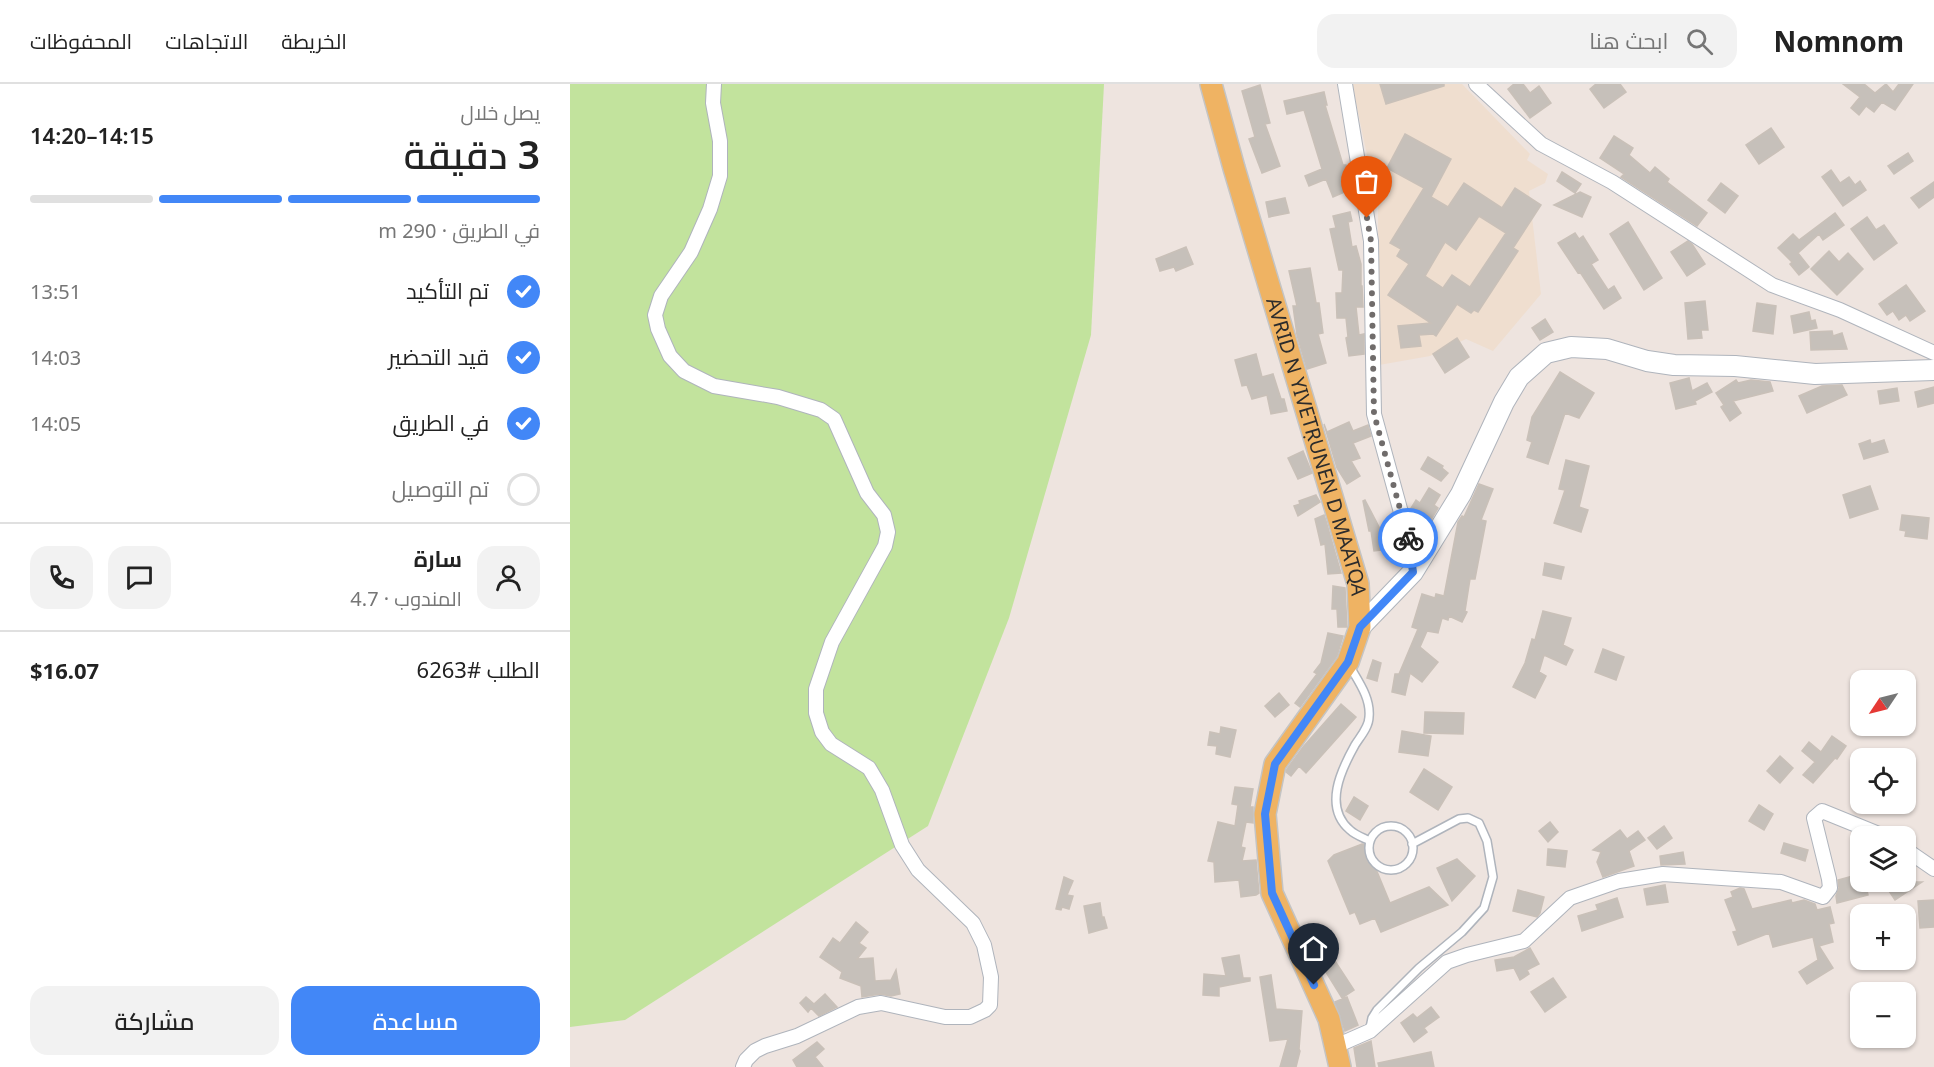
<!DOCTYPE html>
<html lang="ar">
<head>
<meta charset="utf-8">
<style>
  body { margin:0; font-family:"Noto Sans",Cairo,sans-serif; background:#f2f2f2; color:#222; direction:rtl; height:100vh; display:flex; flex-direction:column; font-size:22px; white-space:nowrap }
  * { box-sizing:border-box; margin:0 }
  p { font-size:20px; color:#767676 }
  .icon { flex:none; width:33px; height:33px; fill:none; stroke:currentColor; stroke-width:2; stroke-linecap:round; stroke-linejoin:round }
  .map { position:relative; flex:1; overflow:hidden; direction:ltr }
  .panel { display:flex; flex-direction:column; background:#fff; width:570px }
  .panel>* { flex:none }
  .needle { width:39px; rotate:235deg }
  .fabs { position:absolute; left:1280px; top:586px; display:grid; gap:12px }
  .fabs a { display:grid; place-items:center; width:66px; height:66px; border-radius:12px; background:#fff; box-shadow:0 2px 4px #0004; font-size:30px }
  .pin { position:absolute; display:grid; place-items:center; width:51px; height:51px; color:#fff; margin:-62px -26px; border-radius:50% 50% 50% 0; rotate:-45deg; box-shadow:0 0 6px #0007 }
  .pin .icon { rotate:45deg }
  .courier { position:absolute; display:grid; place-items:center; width:60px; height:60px; margin:-30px; border:4px solid #4287f7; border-radius:50%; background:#fff; color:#222; box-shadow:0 2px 8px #0007 }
  .head em { font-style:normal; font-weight:600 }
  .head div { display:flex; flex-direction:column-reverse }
  .head { display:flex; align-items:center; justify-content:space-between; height:102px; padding:0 30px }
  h1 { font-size:39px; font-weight:600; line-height:45px }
  .bar { display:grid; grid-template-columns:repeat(4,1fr); gap:9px 6px; align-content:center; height:72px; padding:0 30px }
  .bar i { height:8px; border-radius:4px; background:#e0e0e0 }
  .bar .on { background:#4287f7 }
  .bar p { grid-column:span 4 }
  .line { display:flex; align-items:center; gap:15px; padding:0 30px; border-top:2px solid #e0e0e0 }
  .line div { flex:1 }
  .round { display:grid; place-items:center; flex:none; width:63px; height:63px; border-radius:18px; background:#f2f2f2 }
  ol { padding:0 30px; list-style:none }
  li { display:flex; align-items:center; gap:18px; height:66px }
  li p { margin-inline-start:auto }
  li .icon { padding:6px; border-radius:50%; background:#4287f7; color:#fff; stroke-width:4 }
  li:last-child { color:#767676 }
  li i { width:33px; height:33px; border:3px solid #e0e0e0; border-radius:50% }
  .primary-button { display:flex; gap:12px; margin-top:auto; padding:12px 30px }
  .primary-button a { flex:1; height:69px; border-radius:18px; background:#4287f7; color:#fff; font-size:24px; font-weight:600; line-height:69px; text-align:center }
  .primary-button a+a { background:#f2f2f2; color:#222 }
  header { display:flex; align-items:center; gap:36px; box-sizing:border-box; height:84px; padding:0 30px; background:#fff; border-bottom:2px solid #e0e0e0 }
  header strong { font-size:28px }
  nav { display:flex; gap:33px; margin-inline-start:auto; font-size:21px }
  .search { width:420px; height:54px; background:#f2f2f2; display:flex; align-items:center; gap:15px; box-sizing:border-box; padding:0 21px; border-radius:18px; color:#767676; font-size:22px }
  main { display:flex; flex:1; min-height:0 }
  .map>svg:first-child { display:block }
  .education { fill:#efdecf }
  .green { fill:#c2e39d }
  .building { fill:#c6c0ba; stroke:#c9c0b8; stroke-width:1.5; fill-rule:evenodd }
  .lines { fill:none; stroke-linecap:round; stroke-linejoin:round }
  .lane-casing { stroke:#afb4bc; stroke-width:10 }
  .street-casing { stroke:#afb4bc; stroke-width:16 }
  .secondary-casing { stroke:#afb4bc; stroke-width:22 }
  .primary-casing { stroke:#c4c4c4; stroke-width:24 }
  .lane { stroke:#fff; stroke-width:7 }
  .street { stroke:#fff; stroke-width:14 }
  .secondary { stroke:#fff; stroke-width:20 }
  .primary { stroke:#efb363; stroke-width:21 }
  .done { stroke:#706c6b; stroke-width:6; stroke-dasharray:0 10.8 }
  .route { stroke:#4287f7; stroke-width:8 }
  .labels { text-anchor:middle; stroke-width:5; stroke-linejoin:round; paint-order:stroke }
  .street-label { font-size:20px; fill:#2c2c2c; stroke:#fff }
</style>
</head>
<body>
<header>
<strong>Nomnom</strong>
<div class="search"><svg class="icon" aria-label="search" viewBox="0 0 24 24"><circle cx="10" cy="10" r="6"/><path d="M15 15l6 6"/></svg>ابحث هنا</div>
<nav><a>الخريطة</a><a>الاتجاهات</a><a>المحفوظات</a></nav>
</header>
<main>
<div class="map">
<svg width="1364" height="983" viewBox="0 0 1364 983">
  <rect width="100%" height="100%" fill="#eee4df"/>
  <path class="education" d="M782 0H892L960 70 957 76 978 90 975 99 959 107 971 210 923 267 896 255 860 272 809 281 808 123Z"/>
  <path class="green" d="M0 0H534L521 251 439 534 358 742 55 936 0 943Z"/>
  <path class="building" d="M810 0H874V2L816 20Z
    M944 0H953L960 9 969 2 981 19 960 34 938 5Z
    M1026 0H1050L1056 8 1034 24 1020 5Z
    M1273 0H1294L1305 9 1316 0 1323 8 1329 0H1343L1325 26 1312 18 1304 28 1296 22 1289 31 1281 24 1290 13Z
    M690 1 700 39 695 40 710 82 692 89 679 55 685 53 672 7Z
    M754 8 757 21H755L773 81H776L778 93H774L779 106 763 113 756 95 739 102 735 92 752 85 734 26 717 30 714 17Z
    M1201 44 1214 63 1189 80 1176 61Z
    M835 50 881 75 861 113 878 123 894 99 932 124 945 104 971 121 943 164 948 167 908 228 904 226 901 229 887 220 866 252 863 250 849 251 851 262 831 264 828 242 861 239 818 211 839 180 827 172 831 165 820 159 854 104 817 84ZM909 132 936 149 900 203 882 191 873 204 855 192 875 158 886 166Z
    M1044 52 1063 64 1059 71 1080 89 1085 83 1099 95 1097 98 1137 129 1127 142 1051 93 1054 90 1030 74Z
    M1338 69 1343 77 1324 90 1318 82Z
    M1261 86 1270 99 1279 93 1285 101 1290 97 1296 106 1273 122 1252 93Z
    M992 88 1011 100 1005 109 987 97Z
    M1364 98V113L1349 124 1341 114Z
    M1151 99 1168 112 1155 129 1138 116Z
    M1010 108 1021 113 1012 133 984 121Z
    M715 114 719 129 699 133 696 118Z
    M780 128 782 137 778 138 782 163 786 162 791 180V202H792L793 223H786L789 251 794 250V270L779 272 776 254 778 253 776 234H767L766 209H772L773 186H769L760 145 766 144 763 132Z
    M1265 129 1274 141 1253 156 1249 150 1228 169 1239 183 1229 191 1220 180 1222 178 1208 164 1223 150 1229 156Z
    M1297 133 1306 146 1314 141 1327 159 1304 176 1281 145Z
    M1058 138 1092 194 1074 206 1040 150Z
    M1005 149 1009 155 1013 152 1028 176 1021 180 1038 206 1044 202 1051 214 1034 225 1010 188 1008 189 988 159Z
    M1118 157 1122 160 1135 180 1117 192 1101 168Z
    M616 163 623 180 606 187 604 183 590 187 586 175Z
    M1259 167 1269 178 1278 169 1293 185 1267 211 1241 185Z
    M740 184 746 219H749L753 249 748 250 756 279 737 285 727 251 723 222H727L719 187Z
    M1336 201 1355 227 1340 237 1336 231 1329 236 1323 227 1317 231 1309 220Z
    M1135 217 1138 246H1131L1132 254 1118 255 1115 219Z
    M1187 219 1206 222 1203 250 1183 247Z
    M1239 228 1241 237 1245 236 1247 244 1224 249 1221 232Z
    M975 235 983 248 970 256 962 244Z
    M1262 247 1263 252 1272 249 1277 265 1241 266 1240 248Z
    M887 254 899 273 875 289 863 270Z
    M686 270 692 293 703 290 711 315H714L717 327 701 330 697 311 682 315 677 301 672 302 665 276Z
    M990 288 1024 309 1009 334 995 329 978 380 957 373 962 358 957 356 962 333Z
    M1119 294 1122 307 1137 299 1142 308 1125 317 1126 320 1106 325 1100 299Z
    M1166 296 1168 299 1181 296 1200 298 1203 307 1163 317 1171 329 1160 337 1151 323 1154 321 1146 309Z
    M1272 301 1277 311 1237 329 1229 312 1252 302Z
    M1364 303V319L1348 323 1345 308Z
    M1327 304 1329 317 1310 320 1308 307Z
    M779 338 783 347 798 341 801 352 783 359 790 374 781 377 790 392 777 400 767 384 754 340 757 348Z
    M1300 356 1301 360 1314 356 1318 368 1294 375 1289 360Z
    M733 367 742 389 728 395 718 374Z
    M858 373 873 382 872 384 878 389 871 397 851 385Z
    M996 376 1019 382 1009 423 1018 426 1011 448 984 439 995 406 989 405Z
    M909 400 923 405 911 436 916 437 905 495H900L895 527 897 528 892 538 879 532 878 536 872 534 868 549 857 547 850 563 868 578 852 598 840 589 835 611 822 608 825 590H829L848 545 842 543 852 510 865 514 866 510 874 512 888 438 892 432 894 433Z
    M1300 402 1308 425 1280 434 1273 411Z
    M859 404 870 411 864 421 868 424 858 441 841 431 840 426 846 416 850 419Z
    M746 411 750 418 728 432 724 422 730 420 729 417Z
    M795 416 806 437 820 465 804 467 801 447H799L793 417Z
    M754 431 756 437 771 489 758 490 755 460 751 461 745 435Z
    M1332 431 1359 434 1357 455 1335 452 1336 447 1330 446Z
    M975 479 994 483 991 495 973 491Z
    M763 502 775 504 777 543H768L767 525H762Z
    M973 527 1001 534 993 561 1003 566 996 581 974 571 969 588 976 592 965 614 943 603 955 579 962 555 965 556Z
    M758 549 773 552 767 572 730 623 725 619 747 590 744 588 751 579Z
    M1033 565 1054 573 1046 596 1025 588Z
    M803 576 811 579 807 597 797 594Z
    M709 609 719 621 705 633 695 622Z
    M771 620 786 633 736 689 729 682 721 692 716 688 717 685 733 663Z
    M855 628 894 629 893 650 854 649Z
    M651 643 666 646 660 673 646 670 647 662 638 661 640 648 650 650Z
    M832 647 861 652 858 672 829 668Z
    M1262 652 1276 662 1267 675 1265 674 1243 699 1233 691 1245 678 1232 667 1239 658 1251 668Z
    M1210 672 1223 684 1210 699 1197 687Z
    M854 685 882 703 868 726 840 708Z
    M665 703 683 705 680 723H683V739L676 738 671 763 675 764 672 777 686 776 689 809 686 811 671 813 669 796 645 798 644 778 638 777 648 738 665 742 668 721 662 720Z
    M784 713 798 722 790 736 776 727Z
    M1189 721 1203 730 1194 746 1179 737Z
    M980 738 988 748 978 758 969 747Z
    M1094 742 1102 754 1087 765 1078 754Z
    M1050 746 1057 755 1068 747 1075 756 1059 767 1064 782 1033 793 1027 778 1031 768 1023 766Z
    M1214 759 1238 766 1235 777 1211 769Z
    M792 760 796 761 820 819 859 803 878 821 811 848 805 834 790 840 785 828 780 830 758 777 764 771Z
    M978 765 997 767 995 783 977 781Z
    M1113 768 1115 780 1091 781 1090 772Z
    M887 775 905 792 882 817 867 784Z
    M1335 784 1344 798H1352L1325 816 1313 798H1335Z
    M1290 790V798H1295L1298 811 1267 819 1266 812 1269 804 1268 796Z
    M494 793 503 797 497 811 503 812 499 825 492 823 491 826 486 825Z
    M1095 801 1098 818 1077 821 1074 805Z
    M1170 804 1174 805 1182 825 1221 816 1222 819 1234 816 1245 820 1247 826 1260 823 1264 839 1259 840 1263 858 1249 862 1263 884 1237 900 1229 888 1248 876 1243 853 1203 863 1199 849 1168 861 1163 848 1167 847 1155 816 1163 813 1161 808Z
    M948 806 974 813 970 829 967 833 943 827Z
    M1047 814 1053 833 1012 847 1008 832 1028 826 1026 821Z
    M1364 816V843L1350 844 1348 817Z
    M530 819 532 833H534L537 844 519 849 514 822Z
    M286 838 298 848 289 859 296 864 287 875 303 874 305 897 321 896 326 886 330 910 321 912 310 910 292 913 291 902 270 894 272 888 250 873 263 854 270 859Z
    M960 864 969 880 957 886 959 890 950 896 944 884 927 887 925 876 944 873Z
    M669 871 673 894H680V897L649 903V912L633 911 634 890 656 892 652 874Z
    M765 877 784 906 772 914 754 885Z
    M701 891 706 925 732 927 729 965 730 967 726 983H710L718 955 700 957 690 893Z
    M983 894 996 913 975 928 961 908Z
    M255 910 267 923 249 932 241 924 238 928 230 919 236 913 244 920Z
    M777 913 788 941 775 947 765 918Z
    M861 923 869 933 854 944 857 948 844 958 831 939 843 930 847 934Z
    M801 957 805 983H787L784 964Z
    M247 958 254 965 245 973 253 983H227L223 976Z
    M861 968 864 983H809L808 979Z"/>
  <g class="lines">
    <g class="lane-casing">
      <path id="lane" d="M779 581C788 597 801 614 799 633 799 643 790 653 785 661 771 686 753 723 780 746 785 751 794 754 800 757
        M799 764a22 22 0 1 1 44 0a22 22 0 1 1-44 0Z
        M800 944 802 934 807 926 849 884 892 848 914 824 923 793 917 757 909 739 898 734 889 735 842 760"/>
    </g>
    <g class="street-casing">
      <path id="street" d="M144 0 143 19 150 57V92L140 125 121 168 91 212 85 231 88 245 100 272 114 287 144 302 208 313 251 326 264 335 297 409 314 431 318 448 315 462 262 558 246 605V629L252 648 261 660 299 684 312 706 332 761 348 786 403 839 414 861 421 893 420 921 415 926 400 933H375L311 919 288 923 227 952 195 962 185 967 176 976 173 983
        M775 0 801 157 804 330 838 454 843 488
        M906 0 971 60 1042 98 1202 201 1270 226 1364 269
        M1335 765 1364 785
        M766 962 800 947 877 878 897 871 954 857 1000 814 1049 797 1093 790 1211 798 1253 813 1260 804 1259 795 1244 734 1252 727 1316 753"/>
    </g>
    <g class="secondary-casing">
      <path id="secondary" d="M790 543 843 488 891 410 934 318 949 293 976 269 1001 263 1037 265 1077 277 1104 281 1165 282 1245 290 1364 286"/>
    </g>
    <g class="primary-casing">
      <g id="primary">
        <path id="s1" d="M641 0 664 84 788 500 790 543 778 578 705 680 695 730 702 809 759 935 770 983"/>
      </g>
    </g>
    <use href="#lane" class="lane"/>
    <use href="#street" class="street"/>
    <use href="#secondary" class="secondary"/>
    <use href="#primary" class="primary"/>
  </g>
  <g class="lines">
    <path class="done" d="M797 134 801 157 804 330 838 454"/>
    <path class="route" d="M744 901 702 809 695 730 705 680 778 578 790 543 843 488 838 454"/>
  </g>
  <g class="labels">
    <g class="street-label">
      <text dy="7" stroke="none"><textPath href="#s1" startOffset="378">AVRID N YIVETṚUNEN D MAATQA</textPath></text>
    </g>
  </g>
</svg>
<div class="fabs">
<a><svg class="needle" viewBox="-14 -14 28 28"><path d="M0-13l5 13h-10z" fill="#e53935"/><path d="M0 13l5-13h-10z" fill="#767676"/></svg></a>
<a><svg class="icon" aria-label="locate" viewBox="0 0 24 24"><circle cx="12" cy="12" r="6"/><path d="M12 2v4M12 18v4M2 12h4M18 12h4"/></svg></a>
<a><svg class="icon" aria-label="layers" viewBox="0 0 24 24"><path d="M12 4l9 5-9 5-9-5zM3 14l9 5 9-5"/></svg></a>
<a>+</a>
<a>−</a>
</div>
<div class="pin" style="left:797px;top:134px;background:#ea580c"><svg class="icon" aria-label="bag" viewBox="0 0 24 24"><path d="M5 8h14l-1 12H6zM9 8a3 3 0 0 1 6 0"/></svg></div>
<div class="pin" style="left:744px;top:901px;background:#1f2937"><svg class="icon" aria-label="home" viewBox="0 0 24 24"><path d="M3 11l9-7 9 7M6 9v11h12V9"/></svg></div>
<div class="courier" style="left:838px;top:454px"><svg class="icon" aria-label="bike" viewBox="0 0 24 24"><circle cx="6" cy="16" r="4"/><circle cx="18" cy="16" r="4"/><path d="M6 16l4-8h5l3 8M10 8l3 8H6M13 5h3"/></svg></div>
</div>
<section class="panel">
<div class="head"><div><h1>3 دقيقة</h1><p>يصل خلال</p></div><em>14:15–14:20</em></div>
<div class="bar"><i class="on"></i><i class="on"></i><i class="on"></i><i></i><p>في الطريق · 290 m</p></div>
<ol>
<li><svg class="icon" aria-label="check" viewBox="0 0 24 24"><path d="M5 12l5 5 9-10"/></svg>تم التأكيد<p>13:51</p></li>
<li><svg class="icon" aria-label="check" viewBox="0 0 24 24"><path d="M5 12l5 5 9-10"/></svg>قيد التحضير<p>14:03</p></li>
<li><svg class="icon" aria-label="check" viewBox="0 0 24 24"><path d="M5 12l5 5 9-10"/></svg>في الطريق<p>14:05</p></li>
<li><i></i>تم التوصيل</li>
</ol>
<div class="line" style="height:108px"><a class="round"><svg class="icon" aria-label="person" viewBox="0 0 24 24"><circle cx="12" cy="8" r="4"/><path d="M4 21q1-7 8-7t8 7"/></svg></a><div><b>سارة</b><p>المندوب · 4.7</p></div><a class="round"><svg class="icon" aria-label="chat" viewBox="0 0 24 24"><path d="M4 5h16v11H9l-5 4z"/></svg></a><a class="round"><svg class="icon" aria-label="phone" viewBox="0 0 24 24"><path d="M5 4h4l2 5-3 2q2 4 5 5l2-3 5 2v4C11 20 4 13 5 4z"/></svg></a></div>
<div class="line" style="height:78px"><div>الطلب #6263</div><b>$16.07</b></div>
<div class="primary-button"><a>مساعدة</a><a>مشاركة</a></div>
</section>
</main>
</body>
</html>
